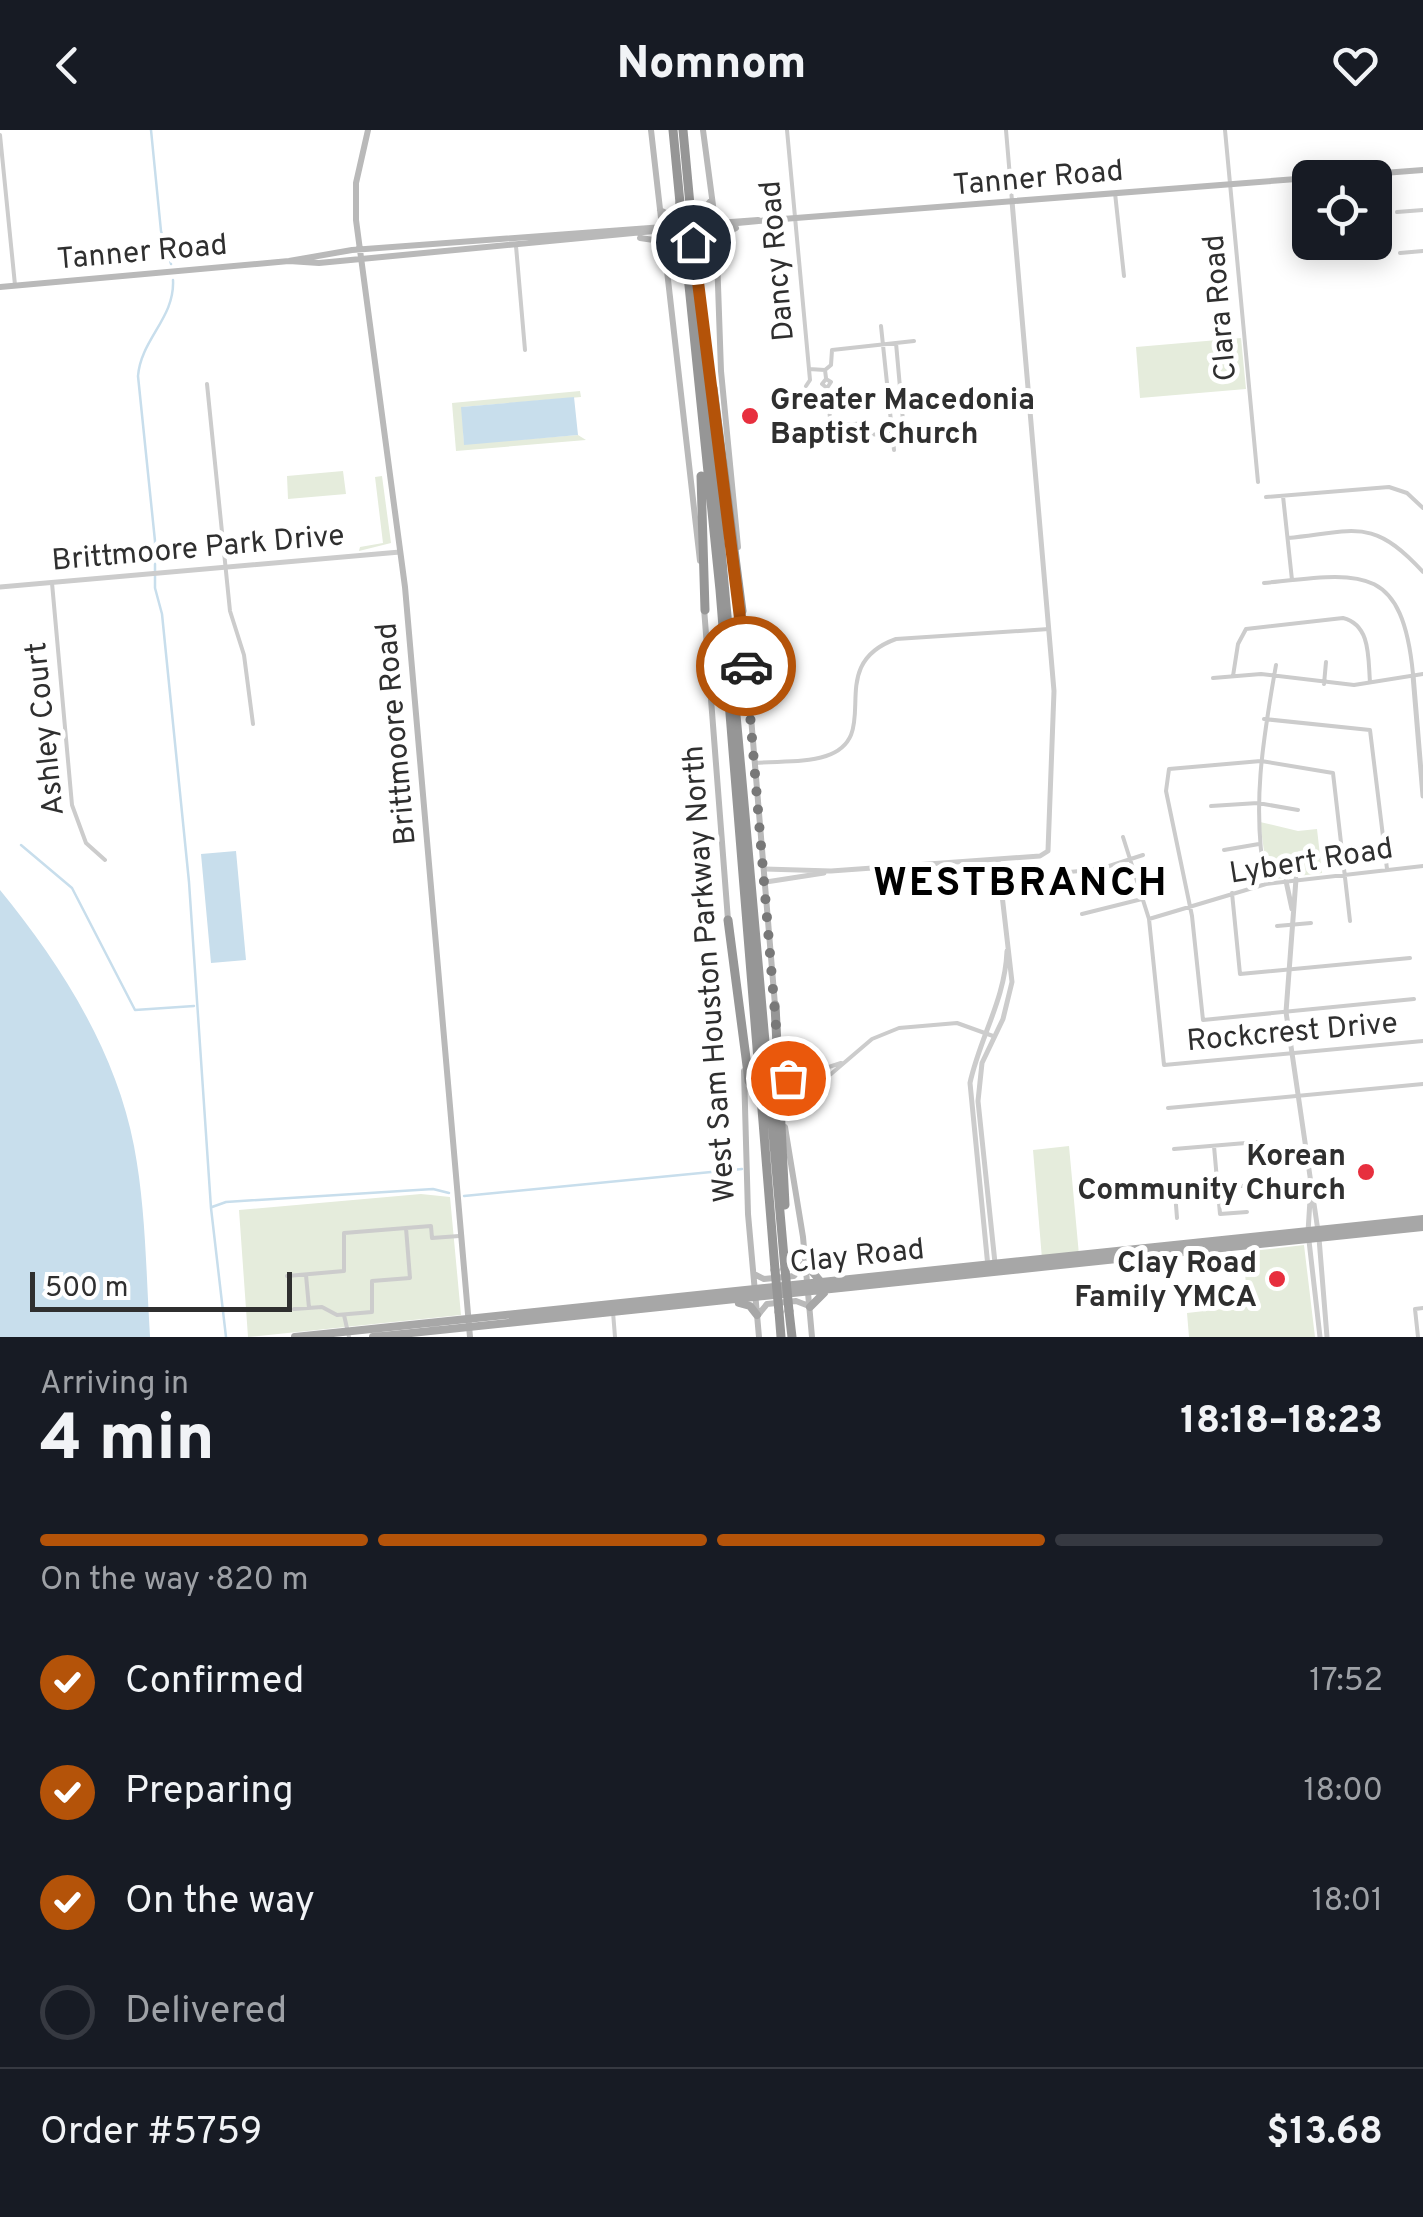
<!DOCTYPE html>
<html lang="en">
<head>
<meta charset="utf-8">
<style>
  body { margin:0; font-family:Overpass,sans-serif; background:#20242c; color:#f1f3f6; height:100vh; display:flex; flex-direction:column; font-size:38px; white-space:nowrap }
  * { box-sizing:border-box; margin:0 }
  p { font-size:32px; color:#9ea1a6 }
  .icon { flex:none; width:55px; height:55px; fill:none; stroke:currentColor; stroke-width:2; stroke-linecap:round; stroke-linejoin:round }
  .map { position:relative; height:1207px; overflow:hidden }
  .sheet { display:flex; flex-direction:column; background:#171b24; flex:1 }
  .sheet>* { flex:none }
  .fabs { position:absolute; left:1292px; top:30px; display:grid; gap:20px }
  .fabs a { display:grid; place-items:center; width:100px; height:100px; border-radius:15px; background:#171b24; box-shadow:0 5px 25px #0003; font-size:50px }
  .scale { position:absolute; left:30px; bottom:25px; width:262px; box-sizing:border-box; padding-left:10px; border:5px solid #2f2f2f; border-top:0; font-size:28px; line-height:35px; white-space:nowrap; color:#2f2f2f; -webkit-text-stroke:8px #fff; paint-order:stroke }
  .pin { position:absolute; display:grid; place-items:center; width:85px; height:85px; color:#fff; margin:-42px; border:5px solid #fff; border-radius:50%; box-shadow:0 2px 10px #0007 }
  .courier { position:absolute; display:grid; place-items:center; width:100px; height:100px; margin:-50px; border:8px solid #b45309; border-radius:50%; background:#fff; color:#222; box-shadow:0 2px 12px #0007 }
  .overview em { font-style:normal; font-weight:800 }
  .overview div { display:flex; flex-direction:column-reverse }
  .overview { display:flex; align-items:center; justify-content:space-between; height:170px; padding:0 40px }
  h1 { font-size:65px; font-weight:800; line-height:75px }
  .bar { display:grid; grid-template-columns:repeat(4,1fr); gap:15px 10px; align-content:center; height:120px; padding:0 40px }
  .bar i { height:12px; border-radius:8px; background:#363941 }
  .bar .current { background:#b45309 }
  .bar p { grid-column:span 4 }
  .line { display:flex; align-items:center; gap:25px; padding:0 40px; border-top:2px solid #363941 }
  .line div { flex:1 }
  ol { padding:0 40px; list-style:none }
  li { display:flex; align-items:center; gap:30px; height:110px }
  li p { margin-inline-start:auto }
  li .icon { padding:10px; border-radius:50%; background:#b45309; color:#fff; stroke-width:4 }
  li:last-child { color:#9ea1a6 }
  li i { width:55px; height:55px; border:5px solid #363941; border-radius:50% }
  header { display:flex; justify-content:space-between; align-items:center; height:130px; padding:0 40px; background:#171b24; font-size:45px; font-weight:800 }
  .map>svg:first-child { display:block }
  .green { fill:#e5ecdc }
  .water { fill:#c8deec }
  .lines { fill:none; stroke-linecap:round; stroke-linejoin:round }
  .stream { stroke:#c8deec; stroke-width:2.5 }
  .minor { stroke:#ccc; stroke-width:4 }
  .tertiary { stroke:#ccc; stroke-width:5 }
  .secondary { stroke:#b9b9b9; stroke-width:6 }
  .primary { stroke:#a7a7a7; stroke-width:8 }
  .motorway { stroke:#969696; stroke-width:9 }
  .motorway-bridge { stroke:#969696; stroke-width:9 }
  .done { stroke:#787878; stroke-width:10; stroke-dasharray:0 18 }
  .route { stroke:#b45309; stroke-width:12 }
  .poi-dot { fill:#e72f3e; stroke:#fff; stroke-width:4 }
  .labels { text-anchor:middle; stroke-width:10; stroke-linejoin:round; paint-order:stroke }
  .street-label { font-size:30px; fill:#2f2f2f; stroke:#fff }
  .poi-label { font-size:30px; font-weight:bold; fill:#2f2f2f; stroke:#fff; text-anchor:end }
  .district-label { font-size:40px; font-weight:bold; letter-spacing:2.5px; fill:#000; stroke:#fff }
</style>
</head>
<body>
<header><svg class="icon" aria-label="back" viewBox="0 0 24 24"><path d="M15 5l-7 7 7 7"/></svg>Nomnom<svg class="icon" aria-label="heart" viewBox="0 0 24 24"><path d="M12 20l-8-8c-3-5 5-10 8-4 3-6 11-1 8 4z"/></svg></header>
<div class="map">
<svg width="1423" height="1207" viewBox="0 0 1423 1207">
  <rect width="100%" height="100%" fill="#fff"/>
  <path class="green" d="M1241 208 1246 259 1140 268 1136 217Z
    M580 261 581 267 462 277 464 314 578 305 586 310 456 321 452 273Z
    M343 341 346 364 288 369 287 346Z
    M382 346 391 413 359 421 360 417 383 413 375 347Z
    M1260 692 1298 701 1317 699 1322 743 1268 750Z
    M1069 1016 1079 1125 1042 1129 1033 1020Z
    M421 1064 450 1067 461 1185 248 1207 239 1080Z
    M1304 1115 1315 1207H1189L1187 1183 1248 1176 1243 1122Z"/>
  <path class="water" d="M574 267 578 305 464 315 461 277Z
    M236 721 246 830 211 833 201 724Z
    M0 760C60 833 116 921 134 1016 146 1079 146 1143 150 1207H0Z"/>
  <g class="lines">
    <path class="stream" d="M151 0 161 101 171 134
      M173 150C175 188 141 209 138 246L155 411V458L162 484 189 752 211 1078 226 1207
      M21 715 72 758 135 880 194 876
      M464 1066 742 1039
      M212 1077 226 1072 433 1059 449 1063"/>
    <path class="minor" d="M787 0 810 250 806 256
      M1006 0 1012 71
      M1225 0 1258 352
      M0 5 15 155
      M1115 63 1124 146
      M1397 82 1423 80
      M516 116 525 220
      M1400 123 1423 121
      M881 196 894 320
      M896 213 904 302
      M809 239 825 240 826 248
      M825 240 831 235 832 220 914 211
      M826 249 831 252 827 258 822 254Z
      M207 254 230 481 244 525 253 594
      M827 258 832 308 916 301
      M831 296 866 293 867 306
      M1283 366 1292 450
      M1266 367 1389 357 1407 363 1423 378
      M1288 408C1356 401 1373 387 1423 442
      M52 453 72 675 86 713 105 730
      M1264 453C1359 443 1402 431 1413 544
      M1233 546 1238 514 1246 499 1343 488C1371 495 1368 528 1370 552
      M1213 548 1261 544 1354 555 1423 544
      M1324 554 1326 532
      M1264 589 1370 600 1387 739
      M755 633C778 631 805 633 826 626 886 606 821 536 896 509L1049 499
      M1211 676 1258 673 1298 680
      M1123 707 1149 789 1164 935 1423 911
      M1224 720 1259 714
      M1059 743 1100 739 1143 725
      M1266 754C1251 679 1263 609 1276 535
      M1232 763 1240 844 1410 828
      M1082 784 1142 769
      M1149 789 1266 754 1423 736
      M1350 791 1333 643 1261 631 1169 639 1166 661 1192 786 1203 890 1414 869
      M1277 796 1311 793
      M780 943 798 947 841 933
      M782 962 831 944 872 909 899 898 957 893 993 906
      M1168 978 1423 954
      M1214 1016 1220 1084 1247 1082
      M1174 1019 1258 1012
      M1177 1088 1175 1062 1309 1050
      M306 1145 309 1178
      M287 1146 344 1141V1103L406 1098
      M294 1179 322 1177 337 1185 372 1182V1151L410 1148 406 1098 431 1096 432 1108 459 1106
      M613 1182 615 1207
      M344 1185 349 1207
      M1418 1207 1415 1179 1423 1178"/>
    <path class="tertiary" d="M0 457 400 422
      M1413 545 1423 666
      M765 739 831 741 1040 726 1048 721 1054 561 1012 71
      M1296 749 1286 882 1319 1108 1327 1207
      M1286 751 1292 779
      M766 752 824 743
      M1310 1070 1308 1102 1320 1207
      M995 1133 978 971 982 933 1003 889 1012 852 998 730
      M988 1137 970 953C980 907 1005 870 1007 821"/>
    <path class="secondary" d="M368 0 356 53V90L405 457 470 1207
      M651 0 700 431
      M703 0 716 98 721 241 738 417
      M1318 48 1423 40
      M660 80 671 86 700 84 712 69
      M640 108 654 110 662 121
      M717 117 726 103 736 98
      M666 120 674 111 703 109 716 117
      M289 131 319 133 770 90 1310 48
      M0 157 289 131 352 120 758 90
      M704 478 728 790
      M742 479 775 875
      M744 941 748 1084 759 1207
      M785 997 803 1107 812 1207
      M754 1144 764 1149 794 1146 803 1134
      M758 1185 767 1174 796 1171 809 1176"/>
    <path class="primary" d="M806 1134 820 1151
      M739 1173 750 1176 757 1185
      M810 1177 824 1163
      M295 1207 1423 1089
      M373 1207 1423 1097"/>
    <path class="motorway" d="M673 0 680 73
      M683 0 690 75
      M693 111C726 454 754 796 785 1139
      M686 126 720 460 775 1140
      M713 258 742 481
      M701 346 705 480
      M728 790 749 951 757 964
      M775 875 785 1075
      M789 1181 792 1207
      M779 1182 781 1207"/>
    <path class="motorway-bridge" d="M680 73 686 126
      M690 75 693 111
      M785 1139 789 1181
      M775 1140 779 1182"/>
  </g>
  <g class="lines">
    <path class="done" d="M746 536 780 944 788 948"/>
    <path class="route" d="M693 112 746 536"/>
  </g>
  <g class="poi-dot">
    <circle cx="750" cy="286" r="10"/>
    <circle cx="1366" cy="1042" r="10"/>
    <circle cx="1277" cy="1149" r="10"/>
  </g>
  <g class="labels">
    <g class="street-label">
      <text transform="translate(1038 47) rotate(-5)" y="10">Tanner Road</text>
      <text transform="translate(142 121) rotate(-5)" y="10">Tanner Road</text>
      <text transform="translate(776 131) rotate(-95)" y="10">Dancy Road</text>
      <text transform="translate(1219 178) rotate(-95)" y="10">Clara Road</text>
      <text transform="translate(198 417) rotate(-5)" y="10">Brittmoore Park Drive</text>
      <text transform="translate(44 599) rotate(-96)" y="10">Ashley Court</text>
      <text transform="translate(395 604) rotate(-95)" y="10">Brittmoore Road</text>
      <text transform="translate(1311 730) rotate(-9)" y="10">Lybert Road</text>
      <text transform="translate(708 844) rotate(-94)" y="10">West Sam Houston Parkway North</text>
      <text transform="translate(1292 901) rotate(-5)" y="10">Rockcrest Drive</text>
      <text transform="translate(857 1125) rotate(-6)" y="10">Clay Road</text>
    </g>
    <g class="poi-label">
      <text x="770" y="279" text-anchor="start">Greater Macedonia<tspan x="770" dy="34">Baptist Church</tspan></text>
      <text x="1346" y="1035">Korean<tspan x="1346" dy="34">Community Church</tspan></text>
      <text x="1257" y="1142">Clay Road<tspan x="1257" dy="34">Family YMCA</tspan></text>
    </g>
    <g class="district-label">
      <text x="1021" y="765">WESTBRANCH</text>
    </g>
  </g>
</svg>
<div class="fabs">
<a><svg class="icon" aria-label="locate" viewBox="0 0 24 24"><circle cx="12" cy="12" r="6"/><path d="M12 2v4M12 18v4M2 12h4M18 12h4"/></svg></a>
</div>
<div class="scale">500 m</div>
<div class="pin" style="left:788px;top:948px;background:#ea580c"><svg class="icon" aria-label="bag" viewBox="0 0 24 24"><path d="M5 8h14l-1 12H6zM9 8a3 3 0 0 1 6 0"/></svg></div>
<div class="pin" style="left:693px;top:112px;background:#1f2937"><svg class="icon" aria-label="home" viewBox="0 0 24 24"><path d="M3 11l9-7 9 7M6 9v11h12V9"/></svg></div>
<div class="courier" style="left:746px;top:536px"><svg class="icon" aria-label="car" viewBox="0 0 24 24"><path d="M5 17H2v-5l4-1 3-4h7l3 4 3 1v5h-3M9 17h6M6 11h13"/><circle cx="7" cy="17" r="2"/><circle cx="17" cy="17" r="2"/></svg></div>
</div>
<section class="sheet">
<div class="overview"><div><h1>4 min</h1><p>Arriving in</p></div><em>18:18–18:23</em></div>
<div class="bar"><i class="current"></i><i class="current"></i><i class="current"></i><i></i><p>On the way · 820 m</p></div>
<ol>
<li><svg class="icon" aria-label="check" viewBox="0 0 24 24"><path d="M5 12l5 5 9-10"/></svg>Confirmed<p>17:52</p></li>
<li><svg class="icon" aria-label="check" viewBox="0 0 24 24"><path d="M5 12l5 5 9-10"/></svg>Preparing<p>18:00</p></li>
<li><svg class="icon" aria-label="check" viewBox="0 0 24 24"><path d="M5 12l5 5 9-10"/></svg>On the way<p>18:01</p></li>
<li><i></i>Delivered</li>
</ol>
<div class="line" style="height:130px"><div>Order #5759</div><b>$13.68</b></div>
</section>
</body>
</html>
